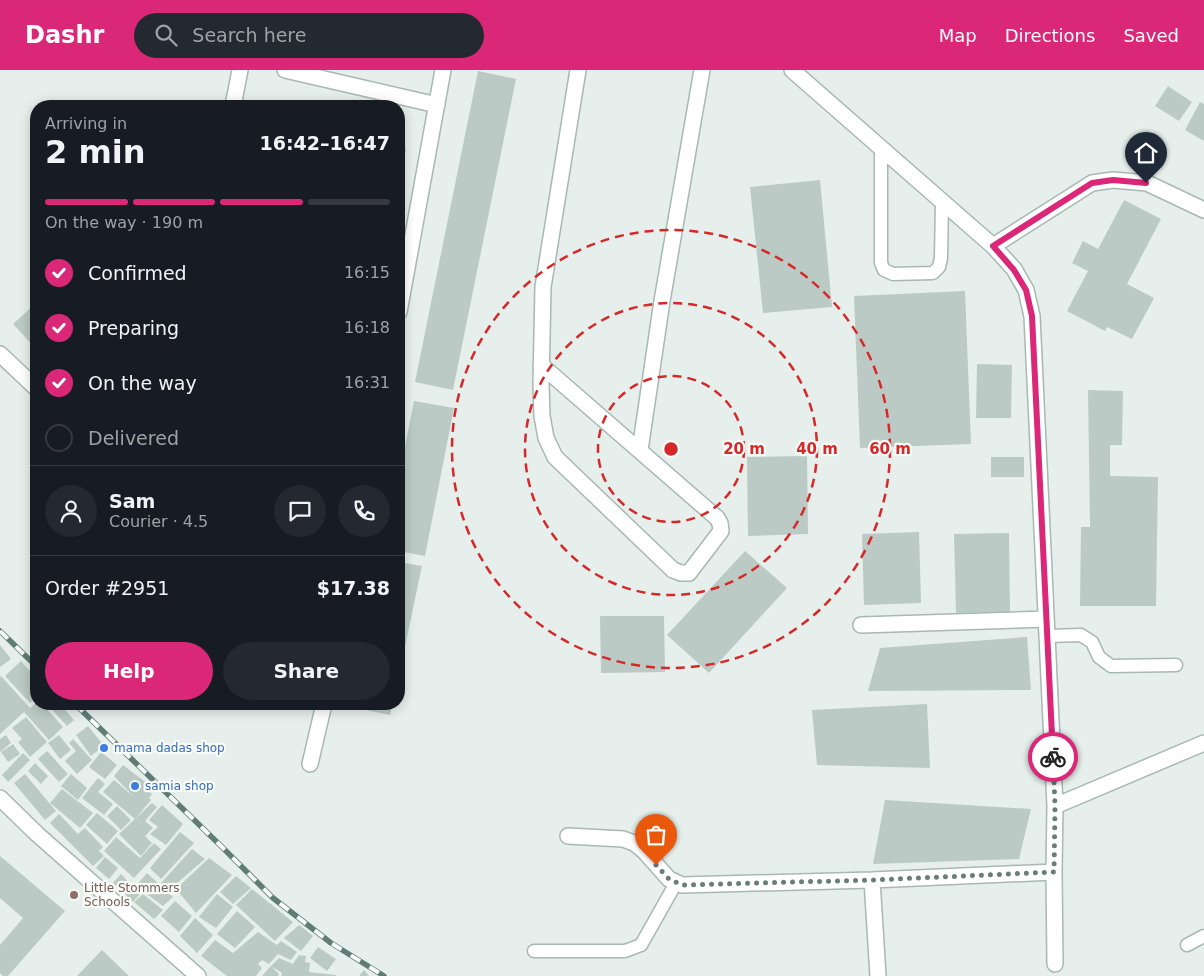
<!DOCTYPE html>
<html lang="en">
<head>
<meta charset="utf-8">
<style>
  body { margin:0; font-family:"DejaVu Sans",sans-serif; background:#242831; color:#f1f3f6; height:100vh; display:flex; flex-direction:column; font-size:19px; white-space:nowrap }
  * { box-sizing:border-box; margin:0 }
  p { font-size:16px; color:#9ea1a6 }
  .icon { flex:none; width:28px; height:28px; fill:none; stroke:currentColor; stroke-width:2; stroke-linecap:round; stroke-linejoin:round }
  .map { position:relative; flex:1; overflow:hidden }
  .drawer { position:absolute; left:30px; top:30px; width:375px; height:610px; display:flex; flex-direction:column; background:#171b24; border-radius:20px; box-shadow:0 2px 12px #0003 }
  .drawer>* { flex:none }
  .pin { position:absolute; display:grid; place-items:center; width:42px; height:42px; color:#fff; margin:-51px -21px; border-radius:50% 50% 50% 0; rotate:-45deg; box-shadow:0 0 5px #0007 }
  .pin .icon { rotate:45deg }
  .courier { position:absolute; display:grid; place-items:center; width:50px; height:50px; margin:-25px; border:4px solid #db2777; border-radius:50%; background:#fff; color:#222; box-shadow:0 1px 6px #0007 }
  .headline em { font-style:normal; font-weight:700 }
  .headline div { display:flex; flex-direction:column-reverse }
  .headline { display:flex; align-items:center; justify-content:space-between; height:85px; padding:0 15px }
  h1 { font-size:32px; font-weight:700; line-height:38px }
  .bar { display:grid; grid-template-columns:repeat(4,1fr); gap:8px 5px; align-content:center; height:60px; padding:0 15px }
  .bar i { height:6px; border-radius:4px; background:#363941 }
  .bar .on { background:#db2777 }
  .bar p { grid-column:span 4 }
  .line { display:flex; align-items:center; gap:12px; padding:0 15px; border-top:1px solid #363941 }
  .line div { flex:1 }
  .round { display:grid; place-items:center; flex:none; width:52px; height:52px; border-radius:26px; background:#242831 }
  ol { padding:0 15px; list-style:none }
  li { display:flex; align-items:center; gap:15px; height:55px }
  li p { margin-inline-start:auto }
  li .icon { padding:5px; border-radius:50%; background:#db2777; color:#fff; stroke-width:4 }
  li:last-child { color:#9ea1a6 }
  li i { width:28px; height:28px; border:2px solid #363941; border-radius:50% }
  .action { display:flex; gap:10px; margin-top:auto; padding:10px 15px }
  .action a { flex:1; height:58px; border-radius:30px; background:#db2777; color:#fff; font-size:20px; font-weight:700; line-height:58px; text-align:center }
  .action a+a { background:#242831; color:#f1f3f6 }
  header { display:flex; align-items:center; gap:30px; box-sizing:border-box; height:70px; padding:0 25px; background:#db2777; color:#fff }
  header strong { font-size:24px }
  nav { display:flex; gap:28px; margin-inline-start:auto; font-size:18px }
  .search { width:350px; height:45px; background:#242831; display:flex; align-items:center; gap:12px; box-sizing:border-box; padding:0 18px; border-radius:28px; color:#9ea1a6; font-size:19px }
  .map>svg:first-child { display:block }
  .building { fill:#bbcac4 }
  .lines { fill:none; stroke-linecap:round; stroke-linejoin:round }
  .lane-casing { stroke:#a8b8b2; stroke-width:15 }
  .street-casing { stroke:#a8b8b2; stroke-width:18 }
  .lane { stroke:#fff; stroke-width:12 }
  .street { stroke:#fff; stroke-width:15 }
  .rail-casing { stroke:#5f7d75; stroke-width:5.5 }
  .rail { stroke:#f7fbf9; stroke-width:4; stroke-dasharray:11; stroke-linecap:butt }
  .done { stroke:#687f78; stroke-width:5; stroke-dasharray:0 9 }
  .route { stroke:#db2777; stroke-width:6 }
  .ring { fill:none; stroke:#d62828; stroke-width:2.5; stroke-dasharray:9 6 }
  .shop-dot { fill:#3f7fe0; stroke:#f7fbf9; stroke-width:2 }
  .education-dot { fill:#8d6e63; stroke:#f7fbf9; stroke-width:2 }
  .labels { text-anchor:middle; stroke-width:4.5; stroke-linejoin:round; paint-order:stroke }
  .shop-label { font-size:12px; fill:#366cbe; stroke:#f7fbf9; text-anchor:start }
  .education-label { font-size:12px; fill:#785e54; stroke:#f7fbf9; text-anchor:start }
  .centre { fill:#d62828; stroke:#f7fbf9; stroke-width:2.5 }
  .ring-label { font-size:15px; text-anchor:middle; font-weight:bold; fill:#d62828; stroke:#f7fbf9; stroke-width:4.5; stroke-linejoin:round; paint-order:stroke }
</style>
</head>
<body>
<header>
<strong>Dashr</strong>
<div class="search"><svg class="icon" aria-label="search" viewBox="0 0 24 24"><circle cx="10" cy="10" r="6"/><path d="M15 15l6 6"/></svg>Search here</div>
<nav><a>Map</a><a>Directions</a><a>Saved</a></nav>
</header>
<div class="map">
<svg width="1204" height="906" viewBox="0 0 1204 906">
  <rect width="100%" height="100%" fill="#e6efeb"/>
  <path class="building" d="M478 1 516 9 453 320 415 312Z
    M1168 16 1192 32 1179 51 1155 36Z
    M1200 32 1204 34V71L1185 60Z
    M399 78 406 79 400 110H399Z
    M820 110 832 237 763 243 750 117Z
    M1124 130 1161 149 1127 214 1154 228 1132 269 1107 257 1105 261 1067 241 1088 201 1072 193 1083 171 1098 179Z
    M965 221 971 374 860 378 854 226Z
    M36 233V279L13 254Z
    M977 294 1012 295 1011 348H976Z
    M1088 320 1123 321 1122 375H1110V406L1158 407 1156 536H1080L1081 457H1090Z
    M414 331 454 338 425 486 399 481V407Z
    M807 386 808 464 748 466 747 387Z
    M991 387H1024V407H991Z
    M919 462 921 533 864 535 862 464Z
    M1009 463 1010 542 956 543 954 464Z
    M745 481 787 518 709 603 667 565Z
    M399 492 422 496 400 600H399Z
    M600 546H664L665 602 601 603Z
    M1027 567 1031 620 868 621 880 578Z
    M0 575 11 589 0 597Z
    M21 591 36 608V628L30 633 5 606Z
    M1 606 30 638 36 633V634H42L63 657 49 670 24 642 0 664V607Z
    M47 634H60L74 650 67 656Z
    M352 634H393L390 645 351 637Z
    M927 634 930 698 817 695 812 640Z
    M26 647 47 672 30 687 18 672 22 669 12 658Z
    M88 656 104 676 91 686 76 665Z
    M6 665 11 673 0 682V669Z
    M59 665 71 680 60 689 48 673Z
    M73 669 92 690 77 704 65 691 76 681 69 673Z
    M13 674 20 684 8 692 1 682Z
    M47 681 68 704 59 712 38 689Z
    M101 682 117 695 105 709 89 697Z
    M23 683 30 690 8 712 2 705Z
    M35 693 48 706 41 714 28 701Z
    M123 695 148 714 144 718 152 724 149 728 151 730 135 749 103 722 114 710 134 727 114 706Z
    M25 704 56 741 45 750 14 713Z
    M71 704 87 718 78 730 61 716Z
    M98 708 105 714 98 722 113 734 104 745 82 728Z
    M62 719 93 743 80 758 50 733Z
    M885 730 1031 739 1019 789 873 794Z
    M152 733 157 737 145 751 153 758 145 766 152 773 141 786 119 764Z
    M162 735 183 754 166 775 150 764 158 757 149 750Z
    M117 736 131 750 121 760 107 746Z
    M97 743 118 761 107 774 86 755Z
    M59 744 78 764 85 758 103 777 99 781 104 786 93 796 50 753Z
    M180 762 194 773 161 809 150 798Z
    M116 767 140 788 154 773 161 779 134 808 104 781Z
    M192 779 205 789 169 820 161 813Z
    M0 786 65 841 8 906H3L0 903V875L23 848 0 828Z
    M105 787 118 798 109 809 96 798Z
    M209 788 232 805 196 843 176 819Z
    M147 803 173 827 163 836 136 816Z
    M121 804 140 824 133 832 113 813Z
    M236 806 251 818 233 834 220 822Z
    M252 819 293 852 275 871 236 835Z
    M143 824 163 840 154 849 134 832Z
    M217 824 233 837 216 858 199 847Z
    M175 831 192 846 179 862 161 846Z
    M237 841 255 857 235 878 217 864Z
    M195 848 213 865 197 883 180 866Z
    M299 855 313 866 301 881 284 868Z
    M258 862 277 875 281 871 297 882 291 890 278 884 269 894 262 890 258 894 262 898 256 906H227L201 886 215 870 233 883Z
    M318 877 336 889 327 901 310 888Z
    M102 880 129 906H77Z
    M299 885 306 886 305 892 310 893 309 902 336 905V906H281L282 903 271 896 279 904 278 906H262L271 896 279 888 293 894Z
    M364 900 369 906H359Z"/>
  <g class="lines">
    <g class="lane-casing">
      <path id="lane" d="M881 78V193L884 200 893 204 933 203 939 197 941 188 942 132
        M1047 566 1081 565 1092 572 1099 587 1111 596 1176 595
        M1187 875 1204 866
        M534 881H625L641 875 676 813"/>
    </g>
    <g class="street-casing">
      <path id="street" d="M285 0 437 35
        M792 0 993 176 1014 199 1026 220 1032 246 1055 736 1054 802 1055 894
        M233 36 240 0
        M993 176 1092 113 1113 110 1147 113 1204 140
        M399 242 443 0
        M0 284 36 318
        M541 295 717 448 720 453 721 461 689 503H681L673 500 555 387 546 368 542 346 541 315 543 217 578 0
        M640 380 662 231 702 0
        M861 555 1046 549
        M310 694 324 634
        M0 728 37 764 198 906
        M1055 736 1204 673
        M568 766 623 769 634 773 644 781 669 809 682 815 872 810 1054 802
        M872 810 878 906"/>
    </g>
    <use href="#lane" class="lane"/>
    <use href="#street" class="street"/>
    <g class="rail-casing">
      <path id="rail" d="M0 561 36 596
        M75 634 221 776 273 828 331 873 384 906"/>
    </g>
    <use href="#rail" class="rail"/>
  </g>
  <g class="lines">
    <path class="done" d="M656 795 669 809 682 815 872 810 1054 802 1055 736 1053 687"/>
    <path class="route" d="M1053 687 1032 246 1026 220 1014 200 993 176 1092 113 1113 110 1146 113"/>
  </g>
  <g class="ring">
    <circle cx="671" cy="379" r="73"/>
    <circle cx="671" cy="379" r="146"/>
    <circle cx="671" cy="379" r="219"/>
  </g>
  <g class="shop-dot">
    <circle cx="104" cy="678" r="5"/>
    <circle cx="135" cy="716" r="5"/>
  </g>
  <circle class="education-dot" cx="74" cy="825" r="5"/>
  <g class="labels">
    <g class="shop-label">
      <text x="114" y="682">mama dadas shop</text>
      <text x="145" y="720">samia shop</text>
    </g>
    <g class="education-label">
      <text x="84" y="822">Little Stommers<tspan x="84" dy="14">Schools</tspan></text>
    </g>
  </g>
  <circle cx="671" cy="379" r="8" class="centre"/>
  <g class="ring-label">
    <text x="744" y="384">20 m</text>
    <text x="817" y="384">40 m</text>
    <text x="890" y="384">60 m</text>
  </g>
</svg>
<div class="pin" style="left:656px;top:795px;background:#ea580c"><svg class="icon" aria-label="bag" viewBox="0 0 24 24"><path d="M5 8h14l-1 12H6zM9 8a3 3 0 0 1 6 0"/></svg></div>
<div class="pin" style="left:1146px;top:113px;background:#1f2937"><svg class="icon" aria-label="home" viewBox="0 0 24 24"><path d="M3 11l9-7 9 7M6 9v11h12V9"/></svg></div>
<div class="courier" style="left:1053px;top:687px"><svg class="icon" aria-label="bike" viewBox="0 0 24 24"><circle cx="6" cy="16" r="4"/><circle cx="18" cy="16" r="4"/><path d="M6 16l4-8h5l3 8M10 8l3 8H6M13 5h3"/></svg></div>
<section class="drawer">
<div class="headline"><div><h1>2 min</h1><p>Arriving in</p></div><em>16:42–16:47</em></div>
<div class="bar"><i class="on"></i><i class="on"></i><i class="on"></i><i></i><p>On the way · 190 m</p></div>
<ol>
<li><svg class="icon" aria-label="check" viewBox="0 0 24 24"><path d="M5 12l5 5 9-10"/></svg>Confirmed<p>16:15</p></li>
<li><svg class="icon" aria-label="check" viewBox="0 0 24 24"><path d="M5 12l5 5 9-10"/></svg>Preparing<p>16:18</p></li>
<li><svg class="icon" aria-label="check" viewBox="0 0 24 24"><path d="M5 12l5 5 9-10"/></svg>On the way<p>16:31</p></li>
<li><i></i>Delivered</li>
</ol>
<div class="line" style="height:90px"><a class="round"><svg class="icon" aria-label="person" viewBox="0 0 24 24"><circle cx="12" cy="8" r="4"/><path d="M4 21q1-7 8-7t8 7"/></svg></a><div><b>Sam</b><p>Courier · 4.5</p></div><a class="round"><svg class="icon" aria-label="chat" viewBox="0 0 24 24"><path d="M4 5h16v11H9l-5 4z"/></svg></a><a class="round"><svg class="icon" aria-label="phone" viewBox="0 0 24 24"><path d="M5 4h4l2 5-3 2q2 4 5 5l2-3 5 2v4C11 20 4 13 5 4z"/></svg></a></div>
<div class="line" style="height:65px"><div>Order #2951</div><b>$17.38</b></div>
<div class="action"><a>Help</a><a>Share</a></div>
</section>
</div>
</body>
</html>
